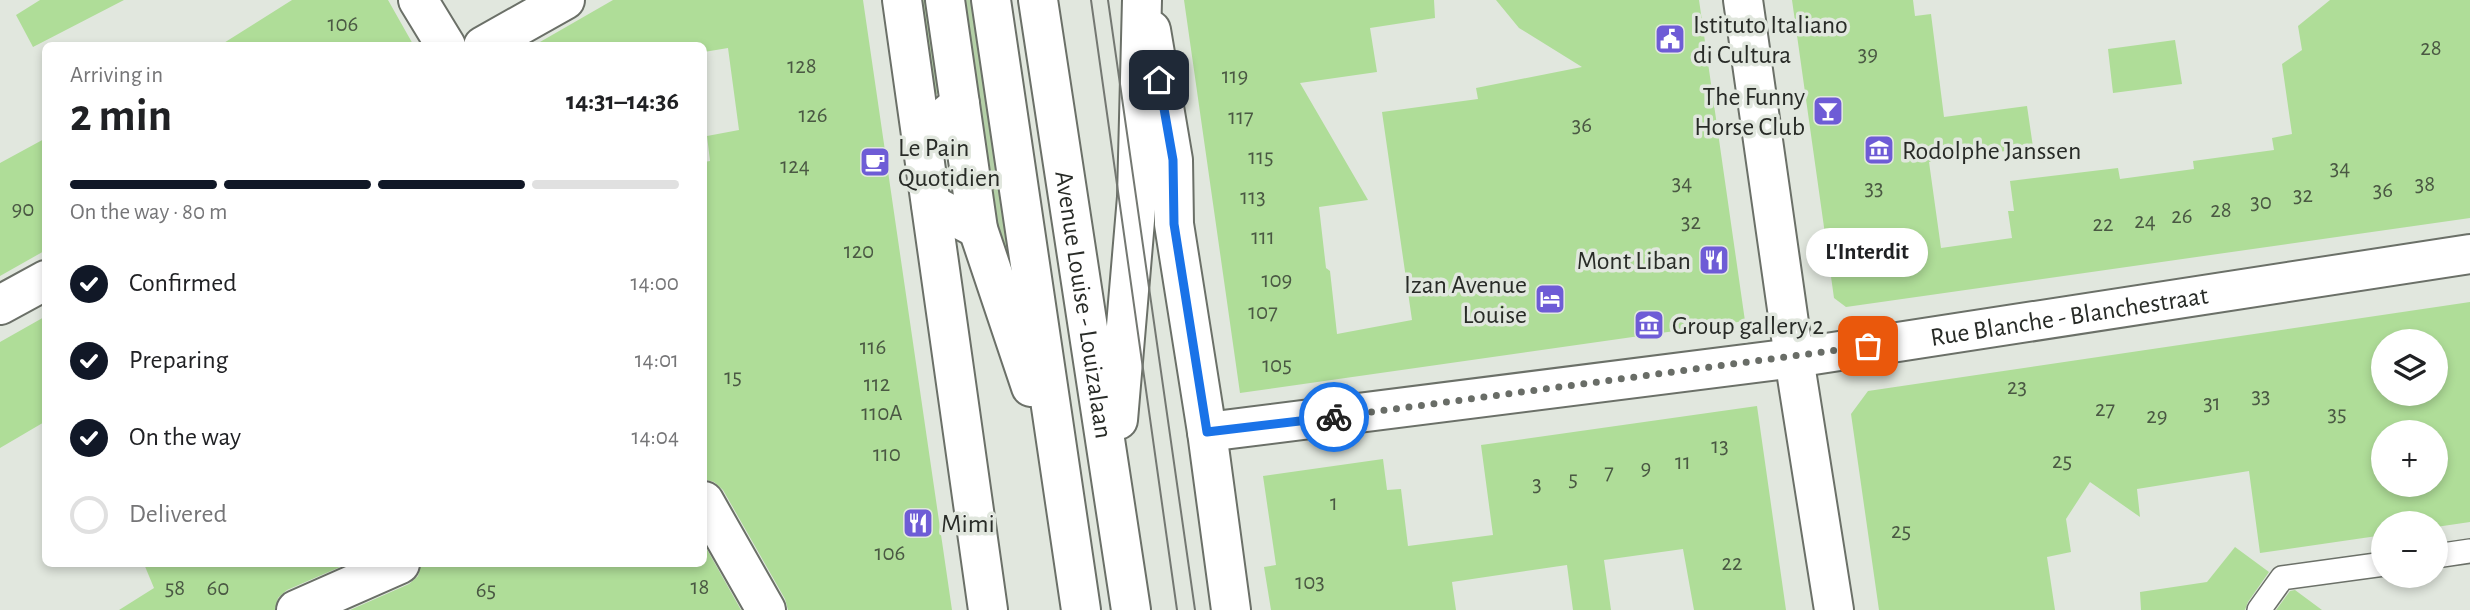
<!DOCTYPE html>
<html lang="en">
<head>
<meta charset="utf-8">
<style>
  body { margin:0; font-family:"Alegreya Sans",sans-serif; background:#f2f2f2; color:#202124; height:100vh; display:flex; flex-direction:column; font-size:26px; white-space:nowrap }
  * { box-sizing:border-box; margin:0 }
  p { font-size:23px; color:#757577 }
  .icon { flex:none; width:38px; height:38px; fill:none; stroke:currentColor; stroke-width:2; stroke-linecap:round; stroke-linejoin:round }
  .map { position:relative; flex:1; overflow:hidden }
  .panel { position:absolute; left:42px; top:42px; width:665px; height:525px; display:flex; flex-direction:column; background:#fff; border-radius:10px; box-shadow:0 4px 10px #0003 }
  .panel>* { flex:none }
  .buttons { position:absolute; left:2371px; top:329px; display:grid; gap:14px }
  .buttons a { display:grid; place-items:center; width:77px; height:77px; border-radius:50%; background:#fff; box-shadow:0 4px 10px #0003; font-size:35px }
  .pin { position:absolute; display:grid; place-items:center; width:60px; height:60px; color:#fff; margin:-30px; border-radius:14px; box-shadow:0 4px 10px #0006 }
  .courier { position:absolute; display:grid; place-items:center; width:70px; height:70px; margin:-35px; border:5px solid #1a73e8; border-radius:50%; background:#fff; color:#222; box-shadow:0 2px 9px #0007 }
  .bubble { position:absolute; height:49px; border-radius:24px; background:#fff; box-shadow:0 4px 10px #0003; font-size:23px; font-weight:700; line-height:49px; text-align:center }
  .head em { font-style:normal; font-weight:700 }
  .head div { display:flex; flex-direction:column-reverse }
  .head { display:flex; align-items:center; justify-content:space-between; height:119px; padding:0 28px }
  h1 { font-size:46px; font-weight:700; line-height:52px }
  .bar { display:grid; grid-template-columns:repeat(4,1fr); gap:10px 7px; align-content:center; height:84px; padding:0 28px }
  .bar i { height:9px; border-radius:5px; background:#e0e0e0 }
  .bar .selected { background:#111827 }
  .bar p { grid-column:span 4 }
  ol { padding:0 28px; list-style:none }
  li { display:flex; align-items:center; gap:21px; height:77px }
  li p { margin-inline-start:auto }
  li .icon { padding:7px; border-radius:50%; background:#111827; color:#fff; stroke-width:4 }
  li:last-child { color:#757577 }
  li i { width:38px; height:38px; border:4px solid #e0e0e0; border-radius:50% }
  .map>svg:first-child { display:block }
  .green { fill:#b4d0a7 }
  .building { fill:#afdd98; fill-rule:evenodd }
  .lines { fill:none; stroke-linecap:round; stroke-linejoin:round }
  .service-casing { stroke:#6b7068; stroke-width:26 }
  .minor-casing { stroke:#6b7068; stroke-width:42 }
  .trunk-casing { stroke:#6b7068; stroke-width:42 }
  .service { stroke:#fff; stroke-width:23 }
  .minor { stroke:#fff; stroke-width:38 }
  .trunk { stroke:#fff; stroke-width:38 }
  .tram { stroke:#747872; stroke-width:2 }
  .done { stroke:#696d67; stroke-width:7; stroke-dasharray:0 12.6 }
  .route { stroke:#1a73e8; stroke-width:9 }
  .labels { text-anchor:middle; stroke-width:7; stroke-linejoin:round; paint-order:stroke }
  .number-label { font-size:23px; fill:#4a5843 }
  .poi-label { font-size:26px; fill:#282b27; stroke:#e1e7de; text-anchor:start }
  .street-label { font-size:26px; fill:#282b27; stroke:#e1e7de }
</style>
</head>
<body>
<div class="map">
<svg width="2470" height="610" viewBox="0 0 2470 610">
  <rect width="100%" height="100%" fill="#e1e7de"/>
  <path class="green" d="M915 0H926L939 92 933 97Z
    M961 0H983L1013 275 995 228Z"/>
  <path class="building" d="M40 0H124L33 47 16 15Z
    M292 0H388L414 46H219Z
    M613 0H863L952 610H788L785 599 723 490 714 482 704 479V162L710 161 707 136 739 130 728 48 704 52V46H533Z
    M1184 0H1434L1435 18 1370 28 1377 72 1300 83 1368 200 1319 207 1326 268 1330 271 1337 334 1412 320 1382 112 1478 99 1476 88 1582 67 1519 28 1496 0H1699L1745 321 1240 393Z
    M1792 0H1913L1915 16 1931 14 1944 117 2027 106 2033 147 1929 162 1941 248 2012 238 2008 211H2014L2010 181 2118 168 2120 179 2194 169 2193 161 2274 150 2272 138 2292 134 2282 64 2302 50 2298 26 2330 0H2470V218L1846 307 1834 298Z
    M2175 40 2182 84 2113 93 2108 49Z
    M46 138V250L0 276V163Z
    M2470 302V522L2436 527V523H2384V535L2260 553 2249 471 2137 489 2140 517 2090 482 2066 519 2071 552 2047 557 2055 610H1879L1851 414 1868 391ZM2384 341H2436V394H2384ZM2384 432H2436V485H2384Z
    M46 316V421L0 448V342Z
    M1757 406 1786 610H1694L1683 549 1604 560 1611 610H1573L1567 565 1452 582 1456 610H1271L1264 567 1276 565 1263 476 1383 459 1387 490 1401 489 1408 546 1493 535 1481 445Z
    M704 544 741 610H350L409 584 418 576 421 564H704Z
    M2235 547 2269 572 2248 602 2245 610H2141L2140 592 2207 582Z
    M144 564H347L287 590 278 598 275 610H119L154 588Z
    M2295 590 2322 610H2276L2290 591Z"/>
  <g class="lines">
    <g class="service-casing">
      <path id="service" d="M2436 556 2470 551
        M2259 610 2282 578 2384 564"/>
    </g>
    <g class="minor-casing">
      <g id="minor">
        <path d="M418 0 446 46"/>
        <path d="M902 0 988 610"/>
        <path d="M1743 0 1794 358 1834 610"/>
        <path d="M1151 30 1173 160 1174 224 1207 432 1231 610"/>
        <path d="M483 46 565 0"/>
        <path d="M0 305 46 280"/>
        <path id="s1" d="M1207 432 1794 358 2470 254"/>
        <path d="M704 501 766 610"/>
        <path d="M296 610 400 564"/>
      </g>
    </g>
    <g class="trunk-casing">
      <g id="trunk">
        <path d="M945 0 978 229 1031 387"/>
        <path d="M991 0 1081 610"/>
        <path id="s2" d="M1038 0 1131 610"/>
        <path d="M921 137 960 104"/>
        <path d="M931 204 978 229"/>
        <path d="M1118 420 1137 197 1142 0"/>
      </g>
    </g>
    <use href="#service" class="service"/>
    <use href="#minor" class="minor"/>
    <use href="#trunk" class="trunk"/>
    <path class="tram" d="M1091 0 1177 610
      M1108 0 1195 610"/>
  </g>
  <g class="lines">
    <path class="done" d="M1334 417 1868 346"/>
    <path class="route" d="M1159 80 1173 160 1174 224 1207 432 1334 417"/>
  </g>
  <defs>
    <g id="civic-square" transform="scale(1.575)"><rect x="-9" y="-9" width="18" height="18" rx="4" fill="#6e5cd6" stroke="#e1e7de"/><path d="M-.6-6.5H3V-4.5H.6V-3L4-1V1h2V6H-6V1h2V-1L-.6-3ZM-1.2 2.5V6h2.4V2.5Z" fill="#fff"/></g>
    <g id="bar-square" transform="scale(1.575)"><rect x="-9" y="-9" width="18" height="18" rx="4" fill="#6e5cd6" stroke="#e1e7de"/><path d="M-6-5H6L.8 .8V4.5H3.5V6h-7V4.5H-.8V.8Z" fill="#fff"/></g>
    <g id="museum-square" transform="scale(1.575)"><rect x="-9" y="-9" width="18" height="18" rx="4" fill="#6e5cd6" stroke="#e1e7de"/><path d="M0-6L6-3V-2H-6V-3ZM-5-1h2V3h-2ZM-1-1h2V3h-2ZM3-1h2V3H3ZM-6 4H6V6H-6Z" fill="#fff"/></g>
    <g id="cafe-square" transform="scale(1.575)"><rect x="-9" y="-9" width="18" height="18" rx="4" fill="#6e5cd6" stroke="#e1e7de"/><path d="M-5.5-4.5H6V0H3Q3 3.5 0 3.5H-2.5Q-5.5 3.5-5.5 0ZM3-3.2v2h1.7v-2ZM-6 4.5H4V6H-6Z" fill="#fff"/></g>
    <g id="restaurant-square" transform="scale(1.575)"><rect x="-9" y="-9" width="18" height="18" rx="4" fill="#6e5cd6" stroke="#e1e7de"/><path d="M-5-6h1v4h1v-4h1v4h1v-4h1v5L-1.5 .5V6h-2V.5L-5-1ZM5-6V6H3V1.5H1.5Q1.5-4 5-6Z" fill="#fff"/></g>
    <g id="hotel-square" transform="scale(1.575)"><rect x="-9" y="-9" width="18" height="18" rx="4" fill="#6e5cd6" stroke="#e1e7de"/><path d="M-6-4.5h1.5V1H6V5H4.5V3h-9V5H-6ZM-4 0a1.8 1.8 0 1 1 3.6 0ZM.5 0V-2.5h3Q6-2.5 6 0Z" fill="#fff"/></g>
  </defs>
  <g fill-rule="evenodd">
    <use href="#civic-square" x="1670" y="39"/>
    <use href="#bar-square" x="1828" y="111"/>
    <use href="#museum-square" x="1879" y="150"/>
    <use href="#cafe-square" x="875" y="162"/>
    <use href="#restaurant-square" x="1714" y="260"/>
    <use href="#hotel-square" x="1550" y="299"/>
    <use href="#museum-square" x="1649" y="325"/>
    <use href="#restaurant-square" x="918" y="523"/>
  </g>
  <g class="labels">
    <g class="number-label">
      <text x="343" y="31">106</text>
      <text x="2431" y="55">28</text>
      <text x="1868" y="61">39</text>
      <text x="802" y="73">128</text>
      <text x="1235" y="83">119</text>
      <text x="813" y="122">126</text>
      <text x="1241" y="124">117</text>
      <text x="1582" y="132">36</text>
      <text x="1261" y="164">115</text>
      <text x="795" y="173">124</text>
      <text x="2340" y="175">34</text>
      <text x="1682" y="190">34</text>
      <text x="2425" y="191">38</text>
      <text x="1874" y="195">33</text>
      <text x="2383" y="197">36</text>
      <text x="2303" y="202">32</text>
      <text x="1253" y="204">113</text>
      <text x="2261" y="209">30</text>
      <text x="23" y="216">90</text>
      <text x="2221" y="217">28</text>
      <text x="2182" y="223">26</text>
      <text x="2145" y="228">24</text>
      <text x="1691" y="229">32</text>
      <text x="2103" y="231">22</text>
      <text x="1263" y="244">111</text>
      <text x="859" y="258">120</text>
      <text x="1277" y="287">109</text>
      <text x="1263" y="319">107</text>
      <text x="873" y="354">116</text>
      <text x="1277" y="372">105</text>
      <text x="733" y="384">15</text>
      <text x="877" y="391">112</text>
      <text x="2017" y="394">23</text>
      <text x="2261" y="403">33</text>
      <text x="2212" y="410">31</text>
      <text x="2105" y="416">27</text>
      <text x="882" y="420">110A</text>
      <text x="2337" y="421">35</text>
      <text x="2157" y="423">29</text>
      <text x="1720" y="453">13</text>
      <text x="887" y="461">110</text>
      <text x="2062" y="468">25</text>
      <text x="1683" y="469">11</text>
      <text x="1646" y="475">9</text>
      <text x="1609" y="479">7</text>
      <text x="1573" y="486">5</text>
      <text x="1537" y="491">3</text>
      <text x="1334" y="510">1</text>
      <text x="1901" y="538">25</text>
      <text x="890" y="560">106</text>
      <text x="1732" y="570">22</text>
      <text x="1310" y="589">103</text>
      <text x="700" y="594">18</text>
      <text x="175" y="595">58</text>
      <text x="218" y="595">60</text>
      <text x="486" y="597">65</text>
    </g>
    <g class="poi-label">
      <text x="1693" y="33">Istituto Italiano<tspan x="1693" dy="30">di Cultura</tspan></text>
      <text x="1805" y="105" text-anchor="end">The Funny<tspan x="1805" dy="30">Horse Club</tspan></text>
      <text x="898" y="156">Le Pain<tspan x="898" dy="30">Quotidien</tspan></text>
      <text x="1902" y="159">Rodolphe Janssen</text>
      <text x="1691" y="269" text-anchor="end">Mont Liban</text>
      <text x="1527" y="293" text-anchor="end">Izan Avenue<tspan x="1527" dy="30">Louise</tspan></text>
      <text x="1672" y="334">Group gallery 2</text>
      <text x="941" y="532">Mimi</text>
    </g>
    <g class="street-label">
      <text dy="9" stroke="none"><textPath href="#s2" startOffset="308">Avenue Louise - Louizalaan</textPath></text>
      <text dy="9" stroke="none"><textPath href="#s1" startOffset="870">Rue Blanche - Blanchestraat</textPath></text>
    </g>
  </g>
</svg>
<div class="buttons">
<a><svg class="icon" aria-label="layers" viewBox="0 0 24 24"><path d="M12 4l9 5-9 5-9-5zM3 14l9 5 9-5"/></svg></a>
<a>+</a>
<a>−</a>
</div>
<div class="pin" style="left:1868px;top:346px;background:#ea580c"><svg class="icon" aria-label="bag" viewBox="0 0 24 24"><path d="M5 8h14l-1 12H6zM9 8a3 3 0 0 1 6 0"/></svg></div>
<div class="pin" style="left:1159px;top:80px;background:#1f2937"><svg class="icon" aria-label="home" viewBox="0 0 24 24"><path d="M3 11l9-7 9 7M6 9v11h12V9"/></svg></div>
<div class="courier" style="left:1334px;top:417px"><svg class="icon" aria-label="bike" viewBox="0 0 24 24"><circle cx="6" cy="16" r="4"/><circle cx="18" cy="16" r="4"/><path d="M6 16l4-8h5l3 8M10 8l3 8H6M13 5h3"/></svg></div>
<div class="bubble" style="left:1806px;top:228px;width:122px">L'Interdit</div>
<section class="panel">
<div class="head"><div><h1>2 min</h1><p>Arriving in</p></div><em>14:31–14:36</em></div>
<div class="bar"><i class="selected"></i><i class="selected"></i><i class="selected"></i><i></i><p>On the way · 80 m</p></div>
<ol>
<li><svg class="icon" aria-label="check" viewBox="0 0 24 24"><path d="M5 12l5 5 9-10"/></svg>Confirmed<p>14:00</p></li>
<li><svg class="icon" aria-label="check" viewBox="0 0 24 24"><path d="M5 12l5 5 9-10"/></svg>Preparing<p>14:01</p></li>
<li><svg class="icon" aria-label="check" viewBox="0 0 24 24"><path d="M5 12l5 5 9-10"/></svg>On the way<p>14:04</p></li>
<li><i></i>Delivered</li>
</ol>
</section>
</div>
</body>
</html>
